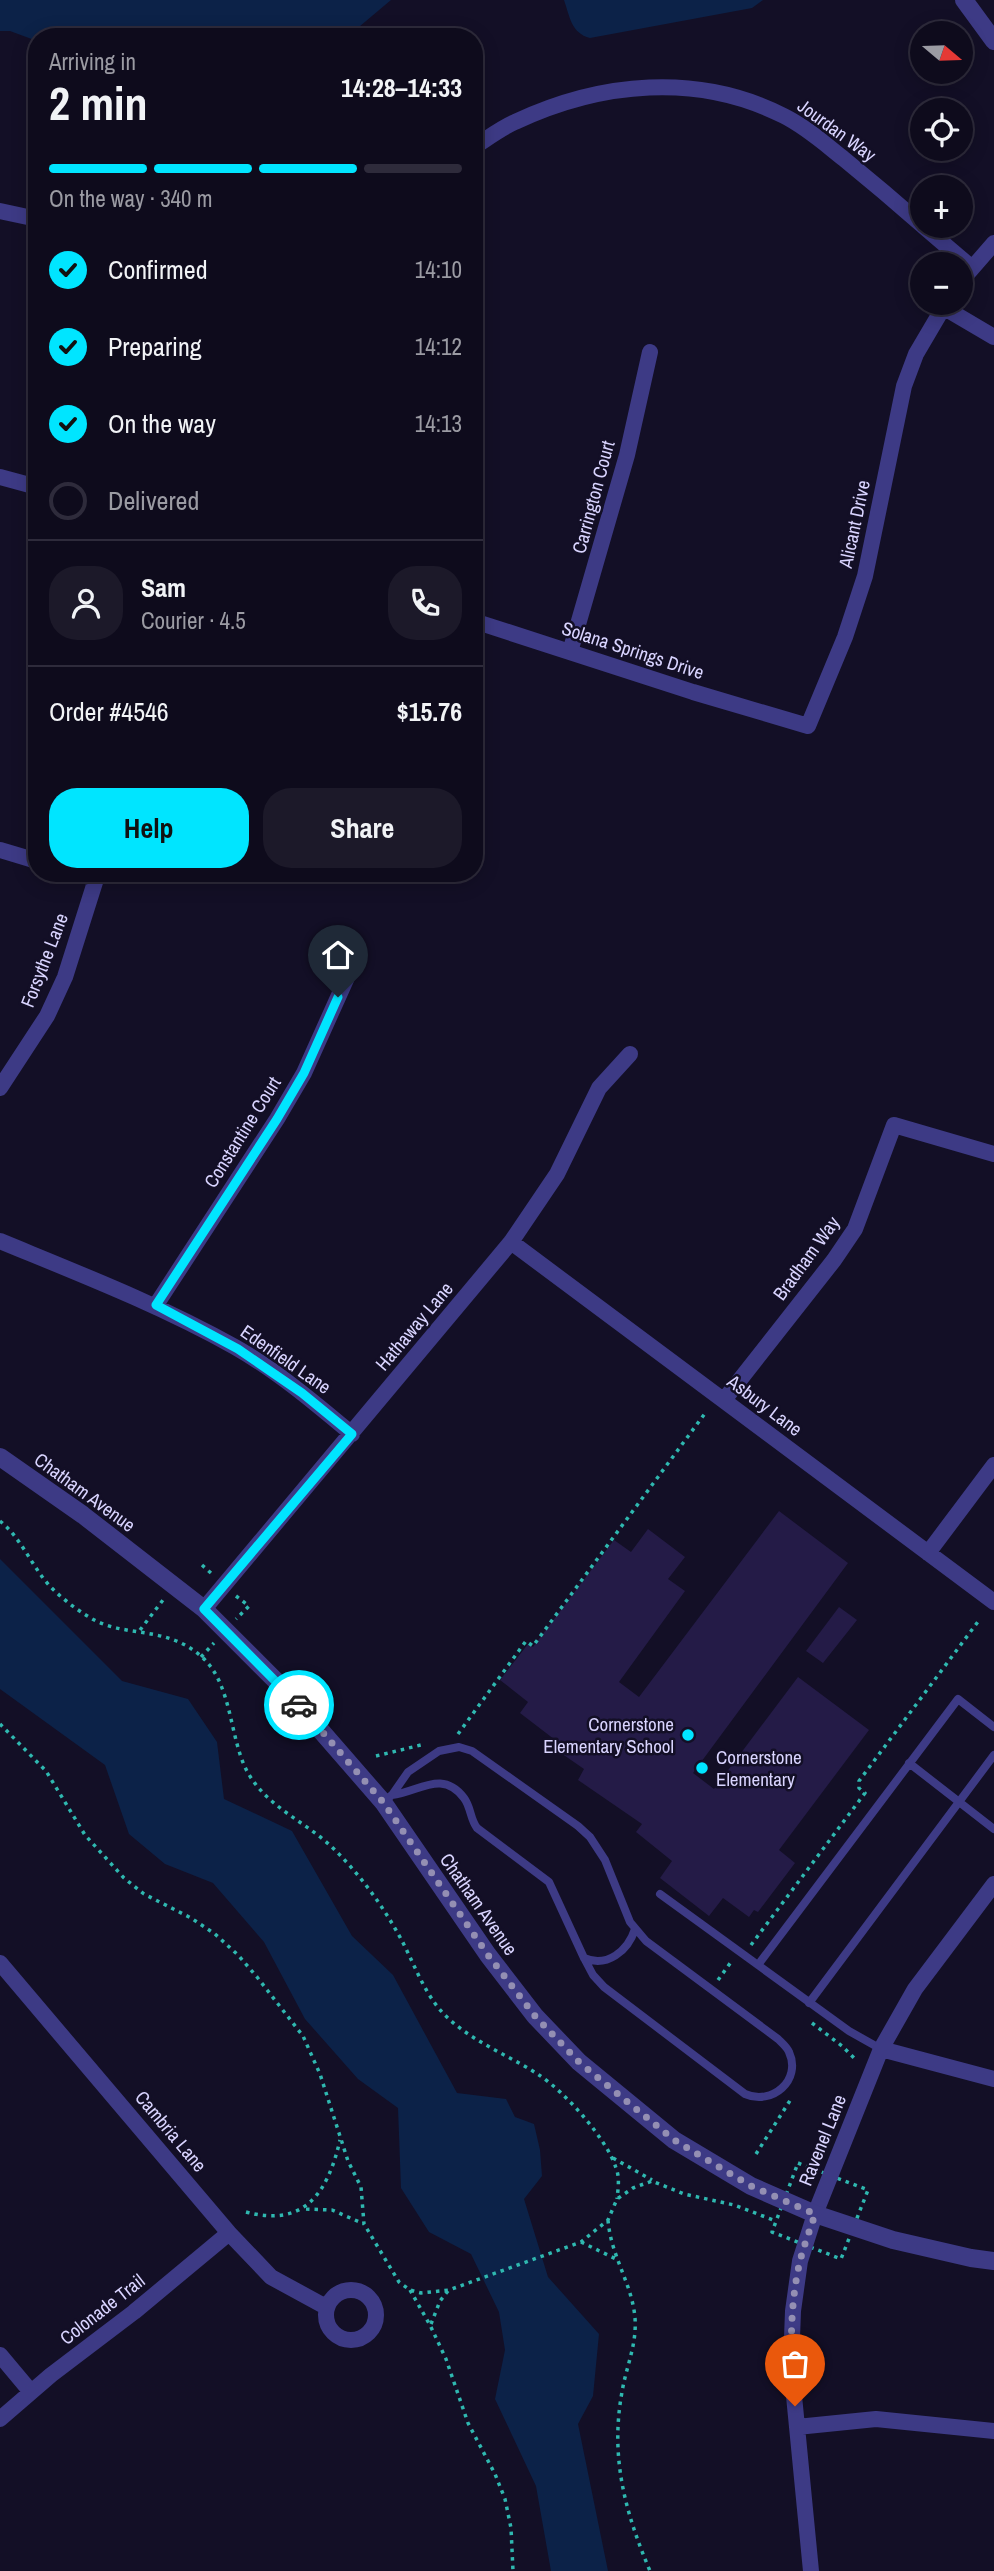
<!DOCTYPE html>
<html lang="en">
<head>
<meta charset="utf-8">
<style>
  body { margin:0; font-family:"Archivo Narrow",sans-serif; background:#1c1929; color:#f1f3f6; height:100vh; display:flex; flex-direction:column; font-size:26px; white-space:nowrap }
  * { box-sizing:border-box; margin:0 }
  p { font-size:23px; color:#9b9ba3 }
  .icon { flex:none; width:38px; height:38px; fill:none; stroke:currentColor; stroke-width:2; stroke-linecap:round; stroke-linejoin:round }
  .map { position:relative; flex:1; overflow:hidden }
  .details { position:absolute; left:28px; top:28px; width:455px; height:854px; display:flex; flex-direction:column; background:#0e0b1c; border-radius:28px; box-shadow:0 4px 18px #0003,0 0 0 2px #2e2b3b }
  .details>* { flex:none }
  .needle { width:46px; rotate:109deg }
  .controls { position:absolute; left:910px; top:21px; display:grid; gap:14px }
  .controls a { display:grid; place-items:center; width:63px; height:63px; border-radius:50%; background:#0e0b1c; box-shadow:0 4px 18px #0003,0 0 0 2px #2e2b3b; font-size:35px }
  .pin { position:absolute; display:grid; place-items:center; width:60px; height:60px; color:#fff; margin:-72px -30px; border-radius:50% 50% 50% 0; rotate:-45deg; box-shadow:0 0 7px #0007 }
  .pin .icon { rotate:45deg }
  .courier { position:absolute; display:grid; place-items:center; width:70px; height:70px; margin:-35px; border:5px solid #00e5ff; border-radius:50%; background:#fff; color:#222; box-shadow:0 2px 9px #0007 }
  .headline em { font-style:normal; font-weight:800 }
  .headline div { display:flex; flex-direction:column-reverse }
  .headline { display:flex; align-items:center; justify-content:space-between; height:119px; padding:0 21px }
  h1 { font-size:46px; font-weight:800; line-height:52px }
  .bar { display:grid; grid-template-columns:repeat(4,1fr); gap:10px 7px; align-content:center; height:84px; padding:0 21px }
  .bar i { height:9px; border-radius:5px; background:#2e2b3b }
  .bar .active { background:#00e5ff }
  .bar p { grid-column:span 4 }
  .line { display:flex; align-items:center; gap:18px; padding:0 21px; border-top:2px solid #2e2b3b }
  .line div { flex:1 }
  .round { display:grid; place-items:center; flex:none; width:74px; height:74px; border-radius:28px; background:#1c1929 }
  ol { padding:0 21px; list-style:none }
  li { display:flex; align-items:center; gap:21px; height:77px }
  li p { margin-inline-start:auto }
  li .icon { padding:7px; border-radius:50%; background:#00e5ff; color:#111; stroke-width:4 }
  li:last-child { color:#9b9ba3 }
  li i { width:38px; height:38px; border:4px solid #2e2b3b; border-radius:50% }
  .action { display:flex; gap:14px; margin-top:auto; padding:14px 21px }
  .action a { flex:1; height:80px; border-radius:28px; background:#00e5ff; color:#111; font-size:28px; font-weight:800; line-height:80px; text-align:center }
  .action a+a { background:#1c1929; color:#f1f3f6 }
  .map>svg:first-child { display:block }
  .water { fill:#0c2248 }
  .building { fill:#241b47 }
  .lines { fill:none; stroke-linecap:round; stroke-linejoin:round }
  .path { stroke:#2fb8b0; stroke-width:3.5; stroke-dasharray:3.5 5; stroke-linecap:butt }
  .service { stroke:#3d3a85; stroke-width:8 }
  .minor { stroke:#3d3a85; stroke-width:16 }
  .tertiary { stroke:#3d3a85; stroke-width:18 }
  .done { stroke:#948fb3; stroke-width:7; stroke-dasharray:0 12.6 }
  .route { stroke:#00e5ff; stroke-width:9 }
  .poi-dot { fill:#00e5ff; stroke:#130f26; stroke-width:2.5 }
  .labels { text-anchor:middle; stroke-width:5; stroke-linejoin:round; paint-order:stroke }
  .street-label { font-size:19px; fill:#d9d4ff; stroke:#130f26 }
  .poi-label { font-size:19px; fill:#d9d4ff; stroke:#130f26; text-anchor:end }
</style>
</head>
<body>
<div class="map">
<svg width="994" height="2571" viewBox="0 0 994 2571">
  <rect width="100%" height="100%" fill="#130f26"/>
  <path class="water" d="M0 0H391L347 37H37V41L10 31H0Z
    M564 0H763L752 8 590 38C571 33 570 17 564 0Z
    M0 1559 122 1681 188 1699 217 1742 224 1799 292 1831 352 1936 393 1975 457 2093 506 2099 515 2117 534 2124 540 2150 542 2176 524 2199 548 2277 599 2334 593 2396 578 2424 608 2571H551L536 2486 495 2399 505 2350 499 2312 471 2254 429 2232 401 2188 398 2108 358 2079 305 2019 264 1942 213 1883 165 1864 129 1834 105 1765 0 1689Z"/>
  <path class="building" d="M779 1511 848 1563 693 1773 714 1789 798 1677 869 1730 779 1850 795 1863 758 1912 754 1910 749 1917 723 1898 709 1916 660 1878 672 1861 636 1832 642 1824 578 1780 584 1769 558 1751 563 1746 520 1713 528 1702 500 1680 528 1644 533 1647 614 1540 631 1552 648 1529 685 1557 668 1579 685 1591 619 1682 639 1697Z
    M839 1607 857 1620 823 1663 806 1651Z"/>
  <g class="lines">
    <path class="path" d="M0 1521C21 1538 30 1563 48 1584 59 1596 74 1608 89 1617 124 1639 165 1624 202 1657 233 1685 229 1739 248 1773 269 1809 307 1822 335 1850 361 1876 383 1906 401 1939 414 1963 423 1991 442 2012 469 2041 507 2054 539 2075 565 2092 607 2139 616 2168 620 2178 618 2189 617 2199
      M202 1565 212 1574
      M236 1596 249 1606 236 1619
      M140 1630 163 1600
      M201 1657 214 1643
      M0 1724 46 1771 85 1835 124 1878 144 1894 191 1918 215 1934 238 1955 257 1977 303 2036 320 2074 348 2161 361 2187 364 2224 399 2282 410 2290 421 2293 449 2290 581 2242 608 2220 617 2199 633 2188 652 2181 684 2194 734 2205 776 2221
      M458 1734 526 1641 533 1646 706 1412
      M376 1756 425 1744
      M751 1945 865 1793 859 1788V1781L980 1619
      M718 1980 731 1962 733 1964
      M812 2023 842 2046 855 2059
      M756 2154 791 2099
      M613 2158 652 2180
      M798 2163 868 2190 841 2259 772 2232Z
      M306 2209 332 2210 364 2224
      M246 2212C305 2228 328 2192 340 2140
      M608 2220C611 2257 632 2283 635 2318 637 2345 626 2367 622 2392 610 2457 625 2512 650 2571
      M581 2242 616 2259
      M410 2290 430 2325 446 2359 468 2423 495 2474 505 2499 511 2528 513 2571
      M431 2324 440 2301 448 2291"/>
    <path class="service" d="M909 1763 994 1829
      M383 1802 392 1795 408 1772 439 1751 459 1747 472 1751 578 1826 590 1837 605 1860 630 1922 646 1941 778 2039C782 2043 787 2047 789 2052 802 2080 772 2106 745 2094L604 1987 593 1975 584 1958 549 1882 477 1828C470 1819 471 1807 464 1798 442 1769 419 1792 392 1795
      M660 1894 849 2031 881 2049
      M584 1958C607 1968 628 1951 635 1929
      M758 1965 958 1699 994 1727
      M809 2003 994 1755"/>
    <path class="minor" d="M474 147C488 138 501 128 515 122 600 82 698 72 784 116 806 127 825 144 844 159 871 181 897 203 922 225
      M0 211 37 219
      M923 226 971 267
      M961 281 994 243
      M943 307 994 337
      M0 477 37 487
      M474 621 693 692 808 726 845 637 865 576 904 386 916 354 946 303
      M570 652 627 455 650 352
      M0 850 37 861
      M0 1088 47 1016 65 977 96 879 76 873
      M0 1241C80 1274 160 1305 235 1347 277 1371 315 1403 352 1434
      M511 1242 994 1602
      M156 1305 277 1119 304 1073 349 973
      M724 1400 834 1260 855 1229 894 1125 994 1154
      M928 1553 994 1465
      M204 1609 511 1242 557 1174 599 1088 630 1054
      M0 1963 229 2233 271 2277 326 2307
      M881 2049 994 2079
      M326 2315a25 25 0 1 1 50 0a25 25 0 1 1-50 0Z
      M0 2355 31 2392
      M0 2419 51 2375 134 2312 229 2233
      M797 2427 876 2419 994 2431
      M811 2571 791 2365 793 2311 800 2261 815 2214 881 2049 915 1989 994 1884"/>
    <path class="tertiary" d="M964 0 994 41
      M0 1457 83 1515 204 1609 289 1694 383 1802 488 1955 535 2016 579 2062 674 2140 751 2186 815 2214 893 2240 971 2258 994 2261"/>
  </g>
  <g class="lines">
    <path class="done" d="M299 1705 383 1802 488 1955 535 2016 579 2062 674 2140 751 2186 815 2214C810 2230 804 2245 800 2261 789 2308 790 2358 795 2406"/>
    <path class="route" d="M299 1705 204 1609 352 1434 302 1393 238 1349 156 1305 277 1119 304 1073 338 997"/>
  </g>
  <g class="poi-dot">
    <circle cx="688" cy="1735" r="7"/>
    <circle cx="702" cy="1768" r="7"/>
  </g>
  <g class="labels">
    <g class="street-label">
      <text transform="translate(837 130) rotate(36)" y="7">Jourdan Way</text>
      <text transform="translate(593 497) rotate(-75)" y="7">Carrington Court</text>
      <text transform="translate(854 524) rotate(-78)" y="7">Alicant Drive</text>
      <text transform="translate(633 650) rotate(18)" y="7">Solana Springs Drive</text>
      <text transform="translate(44 960) rotate(-69)" y="7">Forsythe Lane</text>
      <text transform="translate(242 1132) rotate(-58)" y="7">Constantine Court</text>
      <text transform="translate(806 1258) rotate(-54)" y="7">Bradham Way</text>
      <text transform="translate(414 1326) rotate(-50)" y="7">Hathaway Lane</text>
      <text transform="translate(286 1359) rotate(35)" y="7">Edenfield Lane</text>
      <text transform="translate(765 1405) rotate(37)" y="7">Asbury Lane</text>
      <text transform="translate(85 1492) rotate(36)" y="7">Chatham Avenue</text>
      <text transform="translate(479 1904) rotate(55)" y="7">Chatham Avenue</text>
      <text transform="translate(171 2131) rotate(50)" y="7">Cambria Lane</text>
      <text transform="translate(822 2140) rotate(-68)" y="7">Ravenel Lane</text>
      <text transform="translate(102 2309) rotate(-38)" y="7">Colonade Trail</text>
    </g>
    <g class="poi-label">
      <text x="674" y="1731">Cornerstone<tspan x="674" dy="22">Elementary School</tspan></text>
      <text x="716" y="1764" text-anchor="start">Cornerstone<tspan x="716" dy="22">Elementary</tspan></text>
    </g>
  </g>
</svg>
<div class="controls">
<a><svg class="needle" viewBox="-14 -14 28 28"><path d="M0-13l5 13h-10z" fill="#e53935"/><path d="M0 13l5-13h-10z" fill="#9b9ba3"/></svg></a>
<a><svg class="icon" aria-label="locate" viewBox="0 0 24 24"><circle cx="12" cy="12" r="6"/><path d="M12 2v4M12 18v4M2 12h4M18 12h4"/></svg></a>
<a>+</a>
<a>−</a>
</div>
<div class="pin" style="left:795px;top:2406px;background:#ea580c"><svg class="icon" aria-label="bag" viewBox="0 0 24 24"><path d="M5 8h14l-1 12H6zM9 8a3 3 0 0 1 6 0"/></svg></div>
<div class="pin" style="left:338px;top:997px;background:#1f2937"><svg class="icon" aria-label="home" viewBox="0 0 24 24"><path d="M3 11l9-7 9 7M6 9v11h12V9"/></svg></div>
<div class="courier" style="left:299px;top:1705px"><svg class="icon" aria-label="car" viewBox="0 0 24 24"><path d="M5 17H2v-5l4-1 3-4h7l3 4 3 1v5h-3M9 17h6M6 11h13"/><circle cx="7" cy="17" r="2"/><circle cx="17" cy="17" r="2"/></svg></div>
<section class="details">
<div class="headline"><div><h1>2 min</h1><p>Arriving in</p></div><em>14:28–14:33</em></div>
<div class="bar"><i class="active"></i><i class="active"></i><i class="active"></i><i></i><p>On the way · 340 m</p></div>
<ol>
<li><svg class="icon" aria-label="check" viewBox="0 0 24 24"><path d="M5 12l5 5 9-10"/></svg>Confirmed<p>14:10</p></li>
<li><svg class="icon" aria-label="check" viewBox="0 0 24 24"><path d="M5 12l5 5 9-10"/></svg>Preparing<p>14:12</p></li>
<li><svg class="icon" aria-label="check" viewBox="0 0 24 24"><path d="M5 12l5 5 9-10"/></svg>On the way<p>14:13</p></li>
<li><i></i>Delivered</li>
</ol>
<div class="line" style="height:126px"><a class="round"><svg class="icon" aria-label="person" viewBox="0 0 24 24"><circle cx="12" cy="8" r="4"/><path d="M4 21q1-7 8-7t8 7"/></svg></a><div><b>Sam</b><p>Courier · 4.5</p></div><a class="round"><svg class="icon" aria-label="phone" viewBox="0 0 24 24"><path d="M5 4h4l2 5-3 2q2 4 5 5l2-3 5 2v4C11 20 4 13 5 4z"/></svg></a></div>
<div class="line" style="height:91px"><div>Order #4546</div><b>$15.76</b></div>
<div class="action"><a>Help</a><a>Share</a></div>
</section>
</div>
</body>
</html>
